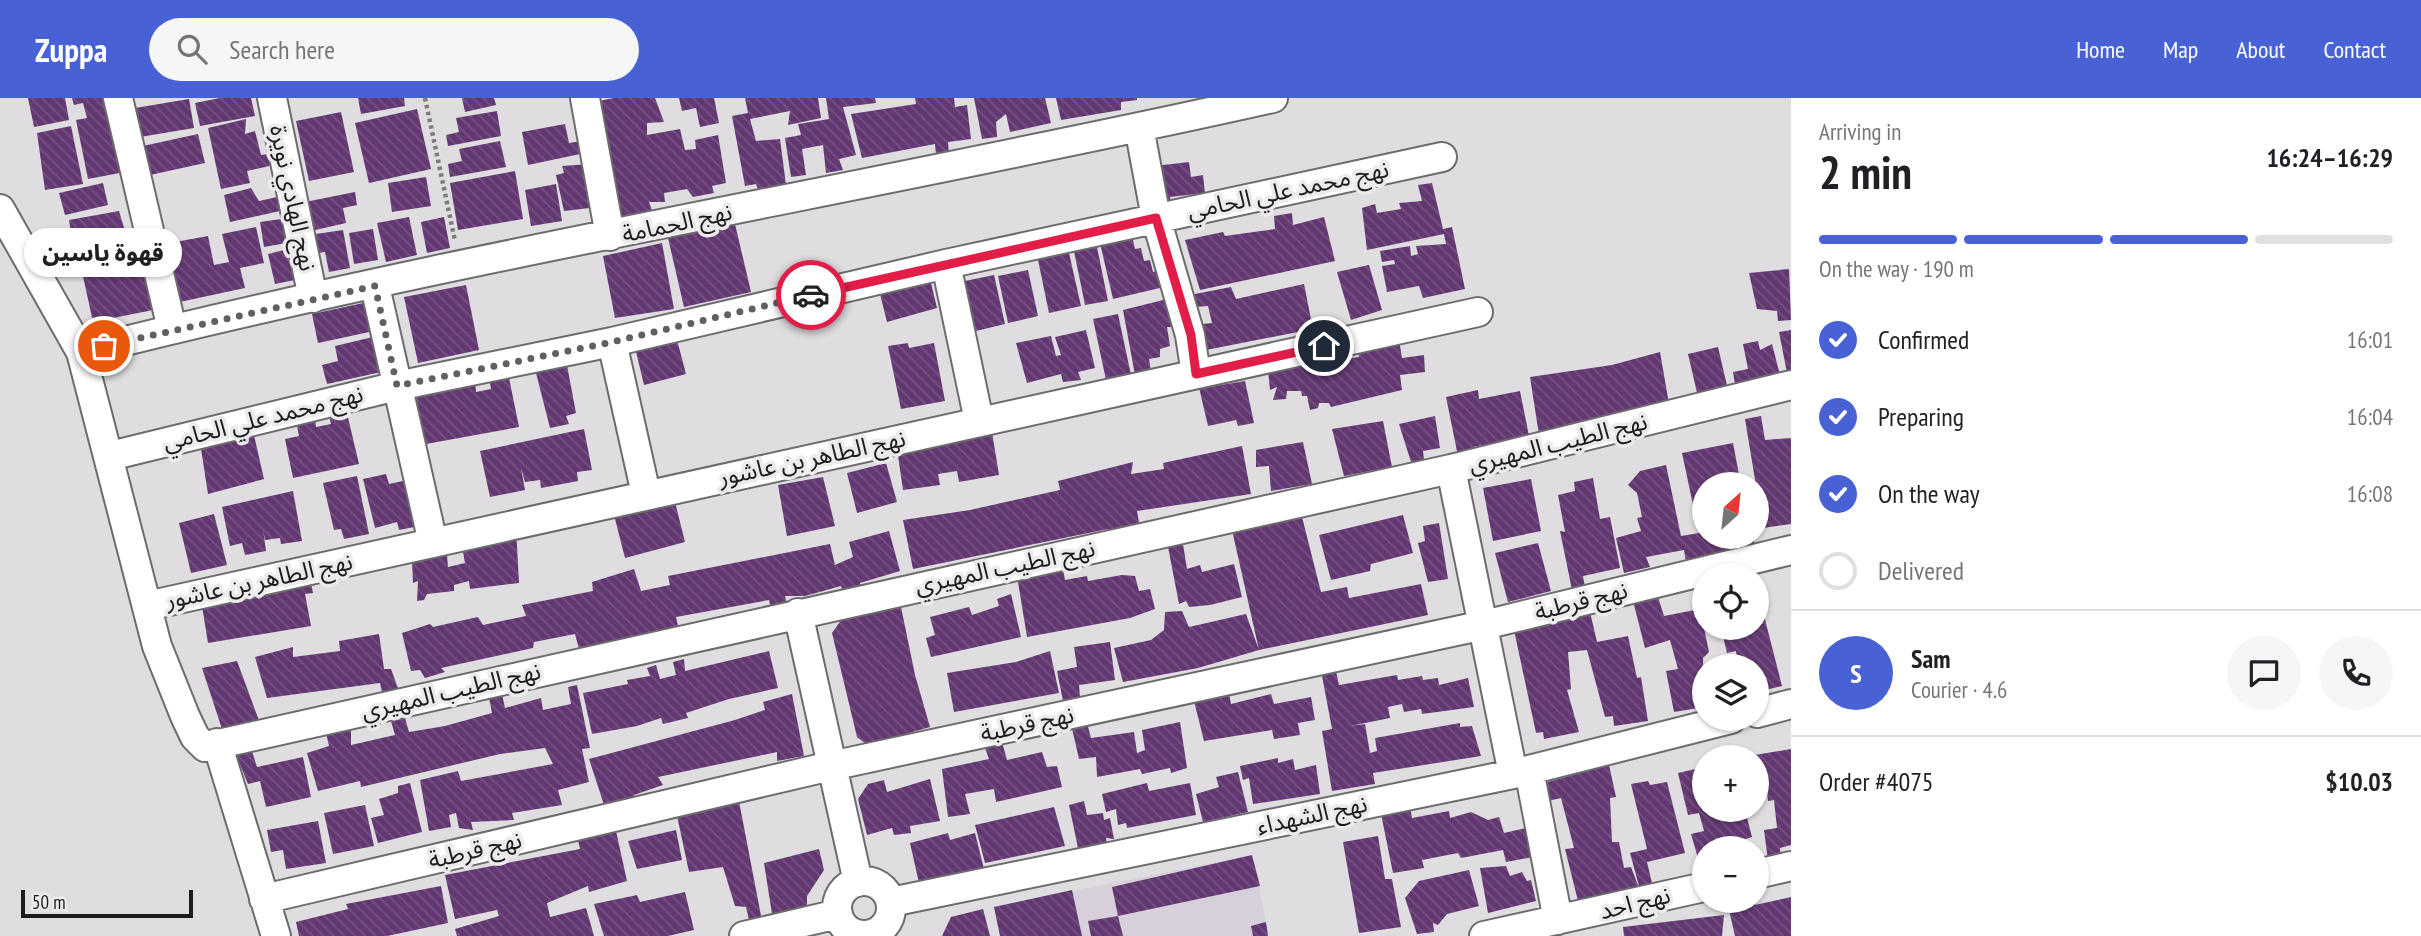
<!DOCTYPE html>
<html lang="en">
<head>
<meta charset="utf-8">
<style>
  body { margin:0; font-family:"PT Sans Narrow","Noto Sans Arabic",sans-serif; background:#f6f6f6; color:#202124; height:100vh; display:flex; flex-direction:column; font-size:26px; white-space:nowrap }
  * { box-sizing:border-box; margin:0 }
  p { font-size:23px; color:#757577 }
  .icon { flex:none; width:38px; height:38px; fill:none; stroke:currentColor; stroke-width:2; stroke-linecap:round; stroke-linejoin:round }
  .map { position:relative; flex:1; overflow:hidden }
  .drawer { display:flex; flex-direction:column; background:#fff; width:630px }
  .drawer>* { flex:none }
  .needle { width:46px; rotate:27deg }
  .buttons { position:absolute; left:1692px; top:374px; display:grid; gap:14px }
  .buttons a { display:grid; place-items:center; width:77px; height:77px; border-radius:50%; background:#fff; box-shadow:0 2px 5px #0004; font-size:35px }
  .scale { position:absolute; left:21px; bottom:18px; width:172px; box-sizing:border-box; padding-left:7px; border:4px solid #1c1c1d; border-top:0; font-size:19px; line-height:24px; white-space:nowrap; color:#1c1c1d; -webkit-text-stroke:5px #eceaed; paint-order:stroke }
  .pin { position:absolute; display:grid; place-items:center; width:60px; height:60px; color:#fff; margin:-30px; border:4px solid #fff; border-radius:50%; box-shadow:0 2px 7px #0007 }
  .courier { position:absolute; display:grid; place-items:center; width:70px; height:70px; margin:-35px; border:5px solid #e11d48; border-radius:50%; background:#fff; color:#222; box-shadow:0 2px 9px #0007 }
  .bubble { position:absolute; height:49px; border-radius:24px; background:#fff; box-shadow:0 2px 5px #0004; font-size:23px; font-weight:800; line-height:49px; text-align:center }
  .summary em { font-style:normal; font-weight:800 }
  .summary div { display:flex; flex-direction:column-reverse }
  .summary { display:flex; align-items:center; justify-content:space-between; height:119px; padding:0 28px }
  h1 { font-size:46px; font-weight:800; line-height:52px }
  .bar { display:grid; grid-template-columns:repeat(4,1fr); gap:10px 7px; align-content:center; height:84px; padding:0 28px }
  .bar i { height:9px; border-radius:5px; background:#e0e0e0 }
  .bar .selected { background:#4862d6 }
  .bar p { grid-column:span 4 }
  .line { display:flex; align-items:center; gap:18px; padding:0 28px; border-top:2px solid #e0e0e0 }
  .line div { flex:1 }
  .round { display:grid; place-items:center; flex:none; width:74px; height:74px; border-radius:37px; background:#f6f6f6 }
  ol { padding:0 28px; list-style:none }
  li { display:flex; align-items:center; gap:21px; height:77px }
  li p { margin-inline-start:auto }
  li .icon { padding:7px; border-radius:50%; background:#4862d6; color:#fff; stroke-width:4 }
  li:last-child { color:#757577 }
  li i { width:38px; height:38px; border:4px solid #e0e0e0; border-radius:50% }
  header { display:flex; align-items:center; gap:42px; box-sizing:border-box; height:98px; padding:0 35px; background:#4862d6; color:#fff }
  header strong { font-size:33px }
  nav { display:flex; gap:38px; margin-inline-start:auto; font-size:24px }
  .search { width:490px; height:63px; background:#f6f6f6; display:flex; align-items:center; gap:18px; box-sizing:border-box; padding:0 24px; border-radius:38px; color:#757577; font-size:26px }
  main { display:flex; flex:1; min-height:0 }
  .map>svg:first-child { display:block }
  .built { fill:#d7d0da }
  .building { fill:url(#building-back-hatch) }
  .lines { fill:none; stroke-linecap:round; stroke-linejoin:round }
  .minor-casing { stroke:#6d6b6e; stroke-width:32 }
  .path { stroke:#7c7b7d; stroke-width:4.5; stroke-dasharray:3.5 3.5; stroke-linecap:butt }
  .minor { stroke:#fff; stroke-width:28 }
  .done { stroke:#606061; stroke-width:7; stroke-dasharray:0 12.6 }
  .route { stroke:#e11d48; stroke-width:9 }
  .labels { text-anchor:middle; stroke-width:7; stroke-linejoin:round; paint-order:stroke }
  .street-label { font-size:24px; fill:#1c1c1d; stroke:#eceaed }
</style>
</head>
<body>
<header>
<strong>Zuppa</strong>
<div class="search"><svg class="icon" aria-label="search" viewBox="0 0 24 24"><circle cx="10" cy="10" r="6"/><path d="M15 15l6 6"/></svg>Search here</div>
<nav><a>Home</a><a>Map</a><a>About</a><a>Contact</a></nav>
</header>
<main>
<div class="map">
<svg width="1791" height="838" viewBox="0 0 1791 838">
  <defs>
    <pattern id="building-back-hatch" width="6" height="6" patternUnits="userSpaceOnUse" patternTransform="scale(1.75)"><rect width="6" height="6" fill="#633872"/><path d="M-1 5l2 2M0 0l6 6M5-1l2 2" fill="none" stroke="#755281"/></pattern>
  </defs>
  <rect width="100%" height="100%" fill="#dfdde0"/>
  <path class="built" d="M1252 757 1269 838H1000L994 809Z"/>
  <path class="building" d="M28 0H65L69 22 34 29Z
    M72 0H112L125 74 88 81 76 22 87 20 83 5 74 7Z
    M220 0H251L255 18 200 28 195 5Z
    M358 0H404L405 8 361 16Z
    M462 0H494L496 7 465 14Z
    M614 0H655L664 24 647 25V37L680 31 685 52 696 51 695 42 718 37 726 85 712 88 714 95 693 99 687 91 664 95 665 104H649L653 116 612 126 593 4Z
    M679 0H714L719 25 700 29 696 10 682 13Z
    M745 0H818L821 20 788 27 790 13 750 21 756 43 780 41 786 87 759 94 756 86 745 88 732 18 748 15Z
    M826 0H875L876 5 843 9 856 57 839 61 843 72 826 75 823 47 802 51 806 77 791 79 785 40 801 37 798 26 829 21Z
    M915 0H954L955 9 967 7 971 41 948 44 949 58 936 57 935 46 862 60 851 16 916 6Z
    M974 0H1045L1051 25 1010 34 1006 16 996 24 997 39 982 41Z
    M1056 0H1137V2L1121 4V12L1061 22Z
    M189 1 194 30 140 39 135 10Z
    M417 11 431 71 369 85 355 25Z
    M497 13 501 38 448 48 446 37 459 34 456 20Z
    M341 14 354 74 309 83 296 23Z
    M246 21 245 36 255 33 261 57 275 55 278 66 247 73 250 85 221 91 208 30Z
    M565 26 569 45 583 43 585 55 528 67 522 34Z
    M71 28 83 86 45 92 37 35Z
    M198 36 205 65 150 77 143 48Z
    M500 43 506 69 450 79 448 66 462 63 459 51Z
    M1189 64 1191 79 1203 77 1205 95 1170 99 1171 103 1160 104 1155 68Z
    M590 66 598 109 564 113 556 77 564 75 562 68Z
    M515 73 523 121 458 132 450 85Z
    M426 79 431 108 392 114 388 85Z
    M103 85 108 107 65 117 59 95Z
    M1432 85 1443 131 1452 129 1465 191 1423 200 1419 188 1387 194 1382 168 1395 166 1394 162 1382 164 1380 153 1410 148 1411 158 1418 156 1416 148 1446 146 1444 136 1367 152 1362 110 1375 106 1377 115 1401 111 1399 105 1422 103 1418 87Z
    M556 86 562 123 531 128 525 92Z
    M251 90 259 103 286 97 289 111 230 124 224 97Z
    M355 94 357 107 343 110 346 125 311 133 305 104Z
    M119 113 127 140 74 154 69 122Z
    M1292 115 1293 127 1324 119 1335 163 1200 192 1185 142 1223 134 1225 138 1275 131 1274 118Z
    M409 119 417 157 386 164 377 125Z
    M444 119 450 150 427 155 421 124Z
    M288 120 292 144 264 149 260 124Z
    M735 126 751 194 684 209 668 140Z
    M256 129 264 165 240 170 245 190 175 205 164 146 208 138 214 167 229 164 222 136Z
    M373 131 378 162 354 166 349 135Z
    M343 132 350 170 329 174 325 154 312 156 309 137Z
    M1132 138 1135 151 1141 150 1144 163 1150 162 1153 174 1160 172 1164 189 1113 201 1100 145Z
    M662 145 674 211 615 220 603 158Z
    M141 148 143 160 129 162 131 171 144 168 153 212 93 224 79 160Z
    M1097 149 1108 203 1085 207 1074 153Z
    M292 150 300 181 275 186 268 156Z
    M1069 155 1081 208 1049 215 1038 162Z
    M1369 167 1382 212 1351 222 1337 174Z
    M1789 171 1791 222 1778 223 1777 213 1757 211 1749 175Z
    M1028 172 1038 218 1008 225 998 178Z
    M994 177 1005 226 976 233 965 183Z
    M930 181 937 210 887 224 879 192Z
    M1304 186 1313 231 1206 252 1203 226 1212 225 1208 208 1194 209 1195 196 1231 189 1236 201Z
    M466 187 479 252 418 265 404 199Z
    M1167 201 1174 229H1167L1170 248 1160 251V259L1149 261 1151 274 1135 277 1123 212Z
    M368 204 374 233 318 245 312 216Z
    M1118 216 1131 277 1106 282 1093 221Z
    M1086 232 1095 270 1078 274 1081 282 1063 284 1061 276 1027 285 1016 245 1051 238 1056 258 1061 257 1055 239Z
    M1791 232V280H1788L1779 234Z
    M676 238 686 276 644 287 633 241Z
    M373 239 381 274 327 286 322 267 338 263 335 248Z
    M1399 242 1402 260 1424 257 1425 274 1400 277 1402 292 1331 309 1329 305H1319L1318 310 1310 312 1307 298H1302L1301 293H1287L1286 301 1273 302 1277 289 1270 292 1268 273 1359 259 1357 244Z
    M1758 243 1760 252 1772 246 1781 281 1736 292 1733 274 1748 271 1743 246Z
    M908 245 909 250 934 245 945 303 901 311 888 248Z
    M1718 249 1728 292 1698 299 1688 256Z
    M1660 254 1669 306 1619 314 1621 325 1539 337 1530 279 1612 267Z
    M566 262 576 315 566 318 569 326 550 330 534 267Z
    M508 275 519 329 426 346 414 295 475 282 476 294 491 291 489 279Z
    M1213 277 1215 288 1245 283 1254 325 1238 328 1236 322 1208 328 1197 281Z
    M1478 292 1479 301 1520 293 1529 338 1473 349 1474 354 1458 358 1446 299Z
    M346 311 359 366 293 380 285 341 299 338 296 323 315 319 316 329 331 326 328 314Z
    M1435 318 1440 350 1423 353 1424 362 1411 364 1399 326Z
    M1761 318 1765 342 1791 340V426L1763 430 1745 321Z
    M1383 323 1392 369 1344 378 1332 331Z
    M584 331 592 372 577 374 578 383 541 390 540 382 525 384 521 370 525 392 490 399 480 353Z
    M253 333 264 381 208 396 201 351 213 348 212 340Z
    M992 334 999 377 959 384 957 373 938 376 940 387 903 392 897 351Z
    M1303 344 1312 386 1271 393 1269 368 1256 369V352Z
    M1733 345 1741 387H1704V439H1753L1755 450 1686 464 1684 452 1646 459 1650 469 1624 475 1616 440 1641 433 1637 420 1642 419 1637 395 1628 387 1640 373 1666 367 1681 438 1699 435 1682 355Z
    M1242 348 1251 396 1137 413 1140 430 1109 438 1108 431 913 471 903 422 970 412 1060 392 1058 383 1133 364 1131 376 1164 371 1163 365Z
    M886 365 897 404 857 415 847 375Z
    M386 376 389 386 412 381 421 419 412 421 414 429 399 432 397 424 375 430 363 381Z
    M357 378 369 436 344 441 341 431 334 432 323 385Z
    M823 379 835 428 787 438 778 387Z
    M1593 380 1600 421 1610 419 1620 470 1583 478 1585 489 1572 492 1560 433 1565 434 1558 397 1575 393 1574 384Z
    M1531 381 1541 433 1493 443 1483 390Z
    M293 393 302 443 281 446 280 440 265 442 263 431 266 453 245 457 242 445 230 448 222 409Z
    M634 404 637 414 675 404 685 444 625 460 612 409Z
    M214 416 227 467 191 475 179 425Z
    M1403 417 1413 455 1371 466 1370 473 1331 482 1319 437Z
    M1302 419 1321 494 1347 489 1349 500 1421 486 1428 517 1259 552 1232 432Z
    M1439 425 1448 481 1428 484 1418 445 1425 443 1423 428Z
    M516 430 519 485 470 491 469 483 454 487V493L427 496 424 502 417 503 418 483 413 485 412 463 447 457 448 469 465 465 462 448Z
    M889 433 900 473 860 485V491L843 494 841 488 805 498H785L788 510 772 515 769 502 676 519 678 528 635 539 604 551 580 555 575 536 534 544 533 550 441 570 445 574 425 580 420 572 411 573 402 535 430 526 433 529 478 519 483 527 526 518 522 507 593 493 592 484 634 471 641 493 670 487 668 478 830 446 835 467 853 459 849 444Z
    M1538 445 1551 493 1508 504 1495 455Z
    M1183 446 1187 471 1200 467 1202 474 1234 466 1242 499 1210 507 1189 509 1186 503 1179 506 1168 449Z
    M1063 471 1065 482 1087 478 1088 483 1122 477 1135 478 1139 493 1150 491 1155 511 1130 520 1027 539 1017 478Z
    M311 485 313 495 305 496 311 528 208 545 202 508Z
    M1011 496 1021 539 931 559 926 540 935 537 930 519 969 509 972 517 999 508 997 501Z
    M1658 499 1664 518 1700 511 1709 554 1703 560 1704 609 1674 614 1666 573 1678 571 1670 542 1645 550 1633 503Z
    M1760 502 1782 588 1757 594V569H1738L1736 553 1727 555 1721 530H1757V503Z
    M901 509 915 577 930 629 867 647 857 639 832 535 844 518Z
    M1182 513 1189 529 1246 516 1259 552 1198 570 1123 584 1114 550 1151 542 1164 532 1165 514Z
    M1590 514 1597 544 1628 538 1637 580 1641 579 1648 623 1614 628 1613 618 1605 619 1587 552 1568 554 1571 591 1567 592 1579 634 1544 641 1543 634 1536 635 1514 532Z
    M379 536 384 571H391L400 596 383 599 380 585 267 600 255 559 293 549V559L340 553 339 543Z
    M1110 544 1115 582 1079 587 1080 599 1063 603 1057 573 1077 569 1074 549Z
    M769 553 778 590 729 601 686 615 688 620 663 626 661 620 637 628 592 636 583 595 628 586 627 582 650 578 647 570 656 567 660 581 676 577 673 564 684 561 685 573Z
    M1050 553 1059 595 954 614 947 575 1016 564Z
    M237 563 261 628 223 634 202 570Z
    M1334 564 1339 587 1397 577 1398 582 1422 578 1423 582 1438 580 1439 587 1468 580 1474 609 1422 616 1421 611 1404 614 1402 606 1388 609 1390 620 1350 628 1365 626 1370 655 1377 653 1375 640 1460 625V629L1472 628 1481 658 1373 675 1375 686 1332 693 1322 633 1332 631 1320 567Z
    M577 587 590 650 582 651 589 684 558 692 562 707 512 715 514 722 471 724 473 732 459 730 456 715 449 717 451 729 429 733 420 682 458 673 461 683 553 666 545 650 500 656 361 689 360 683 318 693 307 655 329 648 326 635 351 629V647L395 637 391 623 405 620 409 634 445 628 492 615 489 600 502 596 505 610 541 600 543 612 571 606 568 589Z
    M1228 590 1231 606 1271 596 1274 606 1311 599 1315 622 1298 625 1300 637 1274 641 1272 632 1204 643 1193 599Z
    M792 596 804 658 777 663V654L658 679 663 687 634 697 633 707 607 716 589 661 735 622 765 612 763 604Z
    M1086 621 1091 640 1134 634 1137 655 1145 652 1142 632 1180 624 1187 670 1171 675 1170 670 1142 676 1140 671 1097 679 1096 659 1079 661 1071 626Z
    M1002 644 1007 662 1042 654 1047 669 1057 668 1062 689 996 704 994 691 965 696 970 716 948 719 942 671 989 661 984 647Z
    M250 647 257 669 303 659 311 699 266 709 260 683 248 686 235 654Z
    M1791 651V747L1780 750 1781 761 1768 763 1764 732 1777 730 1774 702 1768 703 1765 675H1760L1755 657Z
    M1278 660V665L1293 661 1295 672 1316 667 1320 696 1253 706 1249 680 1243 682 1240 668Z
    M1609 667 1616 699 1610 700 1612 744H1619L1624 770 1631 769 1639 790 1578 803 1565 751 1574 750 1561 700 1548 703 1544 685Z
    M1704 669V712H1745L1752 739 1716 751H1704V781L1691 736 1704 733 1699 715 1688 717 1678 675Z
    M1238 674 1248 714 1203 724 1196 696 1219 689 1216 679Z
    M930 681 940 723 910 728 911 735 894 737 892 730 867 737 858 701 868 686 884 682 887 694Z
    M1648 683 1650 687 1667 684 1685 755 1647 764 1652 785 1639 788 1630 755 1647 751 1631 686Z
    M410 685 422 734 378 745 371 720 384 717 379 701 398 695V688Z
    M1147 685 1149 693 1190 685 1196 717 1127 730 1126 725 1118 727 1116 711 1106 714 1102 696Z
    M738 698 762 823 750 826 746 809 735 808 723 769 689 774 676 713Z
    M1084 703 1087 717 1103 715 1104 722 1110 720 1114 741 1106 740 1107 747 1078 750 1069 707Z
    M365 707 374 748 333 756 324 715Z
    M1054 709 1065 748 985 765 975 727Z
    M1410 709 1412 720 1449 713 1450 720 1471 714 1488 722 1499 719 1504 735 1530 729 1538 758 1506 764 1503 752 1461 760 1458 755 1422 762 1424 770 1393 775 1381 716Z
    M318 723 326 765 286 771 283 752 271 754 267 732Z
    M676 732 682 762 637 771 628 743Z
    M616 733 627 783 589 794 588 788 547 805 550 819 586 810 594 838H457L455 831 499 818 497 812 455 821 445 777 580 751 578 743Z
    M948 735 950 742 975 735 986 779 921 794 910 745Z
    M1378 738 1385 781H1392L1401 829 1359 835 1343 744Z
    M819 751 824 772 807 798V809L772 816 764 765Z
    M1252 757 1260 788 1118 818 1112 789Z
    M1506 768 1510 778 1522 774 1527 783 1531 782 1536 803 1488 815 1480 770Z
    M1469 772 1479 808 1447 816 1438 827 1433 825 1434 834 1417 836 1405 800 1419 783Z
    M441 788 448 825 387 838H299L296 824 348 811 346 806Z
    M1072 792 1082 838H1000L994 809Z
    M685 794 694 832 668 838H604L594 806 637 797 640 804Z
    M1791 799V838H1735L1727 803H1756L1755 807Z
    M983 811 990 838H942L951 819Z
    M1724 817 1722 838H1624L1623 829Z
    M1118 818 1123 838H1091L1088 823Z
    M1266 824 1268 838H1253L1251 828Z"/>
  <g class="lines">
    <g class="minor-casing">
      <path id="minor" d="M118 0 172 231
        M272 0 313 200
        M585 0 610 138
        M1139 29 1156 120 1190 237 1196 276
        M0 111 81 254 157 548 185 618 195 639 205 649 1451 371 1791 287
        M946 166 979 323
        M375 188 433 445
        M612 244 646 396
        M81 254C475 154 877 89 1273 0
        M110 358 397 288 612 244 946 166 1442 59
        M1451 371 1513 676
        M147 508 1478 214
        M798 515 858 784
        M1757 615 1791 606
        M217 645 276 838
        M1529 672 1558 822
        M1757 776 1791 768
        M837 810a27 27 0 1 1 54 0a27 27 0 1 1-54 0Z
        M264 801 831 668 1484 527 1791 452
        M891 804 1513 676 1731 621
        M744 838 838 816
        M1484 838 1704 789"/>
    </g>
    <path class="path" d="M425 0 455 143"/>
    <use href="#minor" class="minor"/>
  </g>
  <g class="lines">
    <path class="done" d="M104 248 375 188 397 288 612 244 811 197"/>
    <path class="route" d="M811 197 1156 120 1191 237 1196 276 1324 248"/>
  </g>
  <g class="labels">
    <g class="street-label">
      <text transform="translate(1288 92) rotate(-12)" y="8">نهج محمد علي الحامي</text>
      <text transform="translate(293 100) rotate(78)" y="8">نهج الهادي نويرة</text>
      <text transform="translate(677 125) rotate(-12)" y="8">نهج الحمامة</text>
      <text transform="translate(263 320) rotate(-14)" y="8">نهج محمد علي الحامي</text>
      <text transform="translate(1558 345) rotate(-14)" y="8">نهج الطيب المهيري</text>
      <text transform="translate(812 360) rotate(-12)" y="8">نهج الطاهر بن عاشور</text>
      <text transform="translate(1005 469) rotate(-12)" y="8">نهج الطيب المهيري</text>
      <text transform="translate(259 483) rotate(-12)" y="8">نهج الطاهر بن عاشور</text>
      <text transform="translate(1581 503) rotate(-14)" y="8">نهج قرطبة</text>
      <text transform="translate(451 593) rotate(-13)" y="8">نهج الطيب المهيري</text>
      <text transform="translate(1027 626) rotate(-12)" y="8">نهج قرطبة</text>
      <text transform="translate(1312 717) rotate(-12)" y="8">نهج الشهداء</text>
      <text transform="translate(475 752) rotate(-13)" y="8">نهج قرطبة</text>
      <text transform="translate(1635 805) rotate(-14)" y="8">نهج احد</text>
    </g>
  </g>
</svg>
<div class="buttons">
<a><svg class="needle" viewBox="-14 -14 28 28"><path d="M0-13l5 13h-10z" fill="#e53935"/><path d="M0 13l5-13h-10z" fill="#757577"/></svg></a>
<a><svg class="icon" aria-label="locate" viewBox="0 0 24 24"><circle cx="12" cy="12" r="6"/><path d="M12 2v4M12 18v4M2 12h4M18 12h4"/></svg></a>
<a><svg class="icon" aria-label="layers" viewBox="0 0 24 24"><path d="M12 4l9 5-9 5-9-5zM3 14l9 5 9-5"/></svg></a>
<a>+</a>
<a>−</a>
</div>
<div class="scale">50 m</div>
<div class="pin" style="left:104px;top:248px;background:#ea580c"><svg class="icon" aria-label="bag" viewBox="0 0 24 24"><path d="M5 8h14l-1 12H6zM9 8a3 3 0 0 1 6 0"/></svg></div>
<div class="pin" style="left:1324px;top:248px;background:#1f2937"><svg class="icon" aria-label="home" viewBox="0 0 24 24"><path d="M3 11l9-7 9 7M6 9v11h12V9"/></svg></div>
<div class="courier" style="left:811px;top:197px"><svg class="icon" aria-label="car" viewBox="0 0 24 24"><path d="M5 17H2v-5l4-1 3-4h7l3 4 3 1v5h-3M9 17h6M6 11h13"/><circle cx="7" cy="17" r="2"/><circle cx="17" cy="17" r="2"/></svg></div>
<div class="bubble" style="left:24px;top:130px;width:158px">قهوة ياسين</div>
</div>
<section class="drawer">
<div class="summary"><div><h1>2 min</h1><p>Arriving in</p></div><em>16:24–16:29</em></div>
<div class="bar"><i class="selected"></i><i class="selected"></i><i class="selected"></i><i></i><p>On the way · 190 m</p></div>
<ol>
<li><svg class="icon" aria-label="check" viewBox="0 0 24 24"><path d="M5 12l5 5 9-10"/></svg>Confirmed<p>16:01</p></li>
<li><svg class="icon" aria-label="check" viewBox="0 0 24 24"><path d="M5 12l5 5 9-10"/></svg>Preparing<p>16:04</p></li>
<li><svg class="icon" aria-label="check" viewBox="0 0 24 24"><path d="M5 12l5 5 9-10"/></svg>On the way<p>16:08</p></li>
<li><i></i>Delivered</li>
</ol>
<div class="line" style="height:126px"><b class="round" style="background:#4862d6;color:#fff">S</b><div><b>Sam</b><p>Courier · 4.6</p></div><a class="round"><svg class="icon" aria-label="chat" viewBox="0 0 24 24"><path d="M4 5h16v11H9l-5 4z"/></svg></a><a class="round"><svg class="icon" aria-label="phone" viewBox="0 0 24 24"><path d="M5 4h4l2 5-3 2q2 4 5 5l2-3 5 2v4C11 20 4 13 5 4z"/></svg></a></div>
<div class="line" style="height:91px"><div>Order #4075</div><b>$10.03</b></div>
</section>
</main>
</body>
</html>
